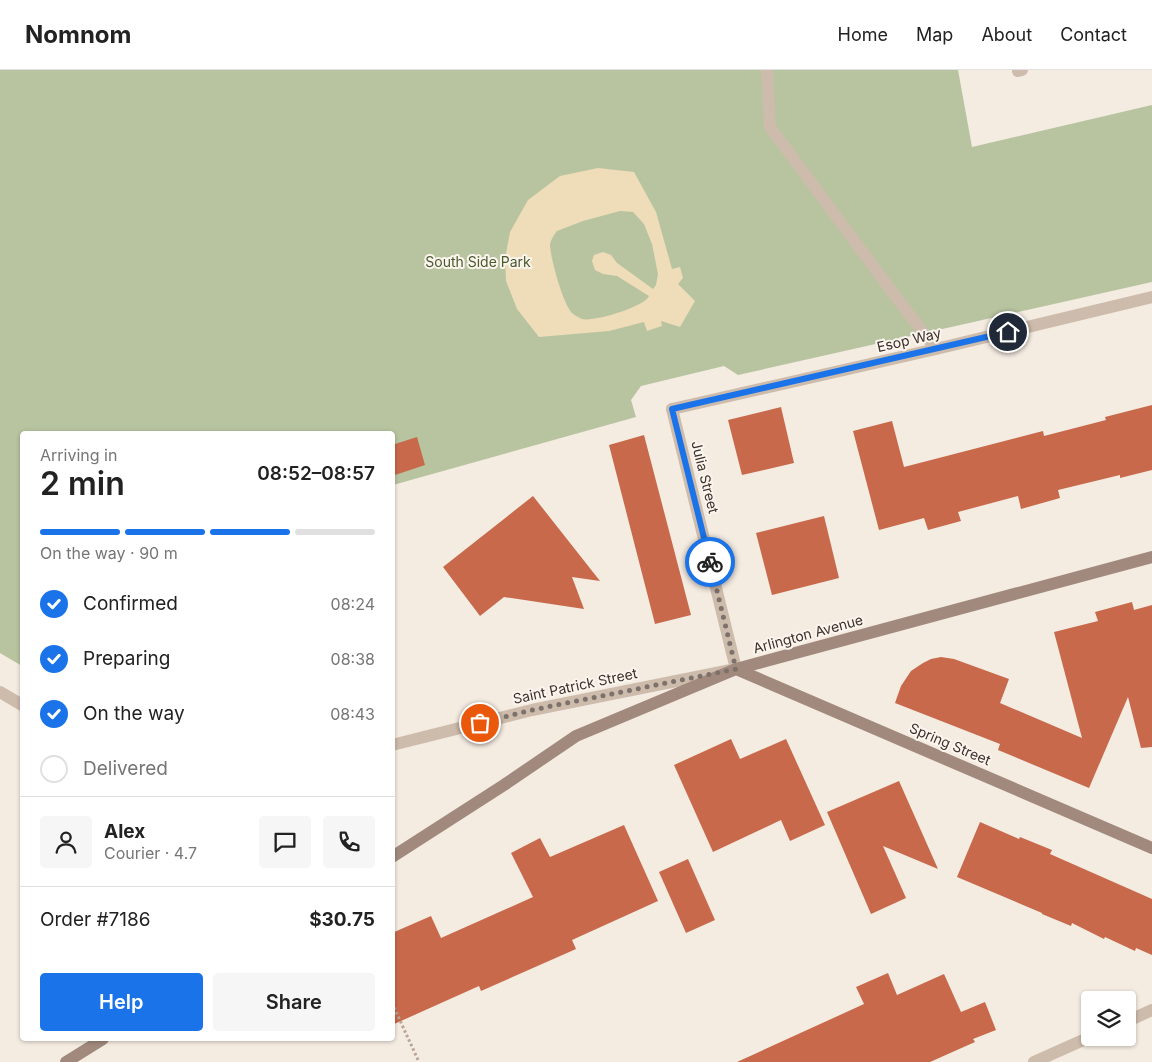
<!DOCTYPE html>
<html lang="en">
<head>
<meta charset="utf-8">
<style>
  body { margin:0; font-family:Inter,sans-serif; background:#f6f6f6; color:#222; height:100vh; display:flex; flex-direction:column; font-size:19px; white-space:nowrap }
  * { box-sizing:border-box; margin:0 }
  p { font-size:16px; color:#767676 }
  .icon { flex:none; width:28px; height:28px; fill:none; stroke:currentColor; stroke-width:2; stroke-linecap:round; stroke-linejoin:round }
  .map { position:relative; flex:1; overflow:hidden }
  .drawer { position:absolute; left:20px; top:361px; width:375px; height:610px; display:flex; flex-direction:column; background:#fff; border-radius:5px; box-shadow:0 1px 4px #0004 }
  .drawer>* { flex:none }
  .fabs { position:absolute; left:1081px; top:921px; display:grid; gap:10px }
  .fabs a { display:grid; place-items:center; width:55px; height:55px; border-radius:5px; background:#fff; box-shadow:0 1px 4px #0004; font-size:25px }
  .pin { position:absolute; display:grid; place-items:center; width:42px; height:42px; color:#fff; margin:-21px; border:2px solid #fff; border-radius:50%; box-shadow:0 1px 5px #0007 }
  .courier { position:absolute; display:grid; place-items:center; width:50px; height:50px; margin:-25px; border:4px solid #1a73e8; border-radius:50%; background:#fff; color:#222; box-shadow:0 1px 6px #0007 }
  .overview em { font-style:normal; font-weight:600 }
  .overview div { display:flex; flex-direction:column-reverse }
  .overview { display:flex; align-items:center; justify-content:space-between; height:85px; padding:0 20px }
  h1 { font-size:32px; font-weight:600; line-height:38px }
  .bar { display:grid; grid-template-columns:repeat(4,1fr); gap:8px 5px; align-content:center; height:60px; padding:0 20px }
  .bar i { height:6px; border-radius:4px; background:#e0e0e0 }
  .bar .active { background:#1a73e8 }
  .bar p { grid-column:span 4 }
  .line { display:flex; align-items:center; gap:12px; padding:0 20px; border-top:1px solid #e0e0e0 }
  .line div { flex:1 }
  .round { display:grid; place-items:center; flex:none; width:52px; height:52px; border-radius:5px; background:#f6f6f6 }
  ol { padding:0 20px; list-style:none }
  li { display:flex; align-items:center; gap:15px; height:55px }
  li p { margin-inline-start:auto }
  li .icon { padding:5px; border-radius:50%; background:#1a73e8; color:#fff; stroke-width:4 }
  li:last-child { color:#767676 }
  li i { width:28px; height:28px; border:2px solid #e0e0e0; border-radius:50% }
  .cta { display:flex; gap:10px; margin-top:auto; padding:10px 20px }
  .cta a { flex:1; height:58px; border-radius:5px; background:#1a73e8; color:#fff; font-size:20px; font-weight:600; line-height:58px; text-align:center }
  .cta a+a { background:#f6f6f6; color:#222 }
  header { display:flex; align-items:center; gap:30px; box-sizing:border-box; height:70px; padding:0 25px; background:#fff; border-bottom:1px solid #e0e0e0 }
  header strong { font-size:24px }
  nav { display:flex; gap:28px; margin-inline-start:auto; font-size:18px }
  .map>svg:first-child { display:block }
  .green { fill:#b8c4a0 }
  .sand { fill:#efdcb8; fill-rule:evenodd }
  .building { fill:#c8694b }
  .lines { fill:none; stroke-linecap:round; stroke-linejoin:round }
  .path { stroke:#b9a596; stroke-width:3; stroke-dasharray:2.5 2.5; stroke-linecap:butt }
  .lane { stroke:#cdbbac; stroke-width:12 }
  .street { stroke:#cdbbac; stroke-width:12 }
  .secondary { stroke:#a18a7d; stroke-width:12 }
  .done { stroke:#7c716b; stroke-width:5; stroke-dasharray:0 9 }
  .route { stroke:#1a73e8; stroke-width:6 }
  .labels { text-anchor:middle; stroke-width:4; stroke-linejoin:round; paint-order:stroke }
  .park-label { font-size:14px; fill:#4a5a2e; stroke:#fbf5ee }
  .street-label { font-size:14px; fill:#3b302b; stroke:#fbf5ee }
</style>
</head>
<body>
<header>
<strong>Nomnom</strong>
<nav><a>Home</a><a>Map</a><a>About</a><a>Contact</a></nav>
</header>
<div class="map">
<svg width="1152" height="992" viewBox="0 0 1152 992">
  <rect width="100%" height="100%" fill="#f4ebe1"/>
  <path class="green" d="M0 0H958L972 77 1152 35V212L738 305 724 296 641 316 631 330 636 347 393 415 392 364H22V596L0 583Z"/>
  <path class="sand" d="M598 98 634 102 656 142 672 199 680 197 683 208 678 214 695 231 680 257 661 251 662 256 647 261 644 252 609 261 539 267 517 239 506 211 505 189 510 162 528 130 560 106ZM620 141 633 142 644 154 652 174 658 204 656 215 653 219 617 193 611 185 603 182 594 185 592 191 595 200 603 204 617 206 649 226C644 237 594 252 582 249 580 248 574 245 572 243 563 234 550 187 550 174 551 169 554 165 557 161L583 151Z"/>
  <path class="building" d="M1152 335V400L1120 408V405L1058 420 1060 428 1021 439 1018 426 958 442 961 451 928 460 924 448 879 460 853 361 892 351 904 397 1043 361 1044 366 1106 350 1105 347Z
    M781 337 794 393 742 405 728 350Z
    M644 365 691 545 655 554 609 375Z
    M417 367 425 395 392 406V375Z
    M533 426 600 511 572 507 584 539 504 527 480 546 443 497Z
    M824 446 839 508 772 525 756 463Z
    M1132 532 1134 540 1152 535V677L1141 678 1128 627 1089 718 998 680 1000 674 895 633 901 616 911 601 923 593 931 589 941 587 954 589 1009 609 1000 633 1082 668 1054 562 1098 551 1095 542Z
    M731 669 740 689 786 669 825 755 790 771 781 750 713 782 674 695Z
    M899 711 938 799 883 776 906 828 871 844 827 742Z
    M980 752 1019 769 1020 767 1052 780 1050 784 1152 829V885L1136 878 1135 881 1105 867 1104 869 1072 853 1071 856 1042 844V843L957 807Z
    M624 755 658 831 572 870 576 879 481 921 479 916 392 955V863L431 846 441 868 533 827 511 783 540 768 550 787Z
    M688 789 715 850 686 863 659 802Z
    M888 903 897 925 944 904 961 942 985 932 996 960 973 969 975 972 930 992H737L864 934 856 917Z"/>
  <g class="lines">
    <path class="path" d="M392 933 419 992"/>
    <path class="lane" d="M767 0 770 57 893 223 936 279
      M672 339 936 279 1152 227"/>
    <path class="street" d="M1018 1 1022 0
      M0 622 22 635
      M392 675 532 640 736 599 672 339
      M1128 951 1152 940
      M1034 992 1090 967"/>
    <path class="secondary" d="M736 599 1152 778
      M392 787 504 715 576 666 736 599 1152 487
      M66 992 103 969"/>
  </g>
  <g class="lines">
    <path class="done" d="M480 653 532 640 736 599 710 492"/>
    <path class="route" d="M710 492 672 339 1008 262"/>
  </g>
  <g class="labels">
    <g class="park-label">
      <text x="478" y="197">South Side Park</text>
    </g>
    <g class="street-label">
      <text transform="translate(909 270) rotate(-13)" y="5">Esop Way</text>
      <text transform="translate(705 407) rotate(76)" y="5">Julia Street</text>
      <text transform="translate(808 564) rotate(-15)" y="5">Arlington Avenue</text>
      <text transform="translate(575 616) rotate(-12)" y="5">Saint Patrick Street</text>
      <text transform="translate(950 674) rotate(23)" y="5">Spring Street</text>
    </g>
  </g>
</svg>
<div class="fabs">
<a><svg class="icon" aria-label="layers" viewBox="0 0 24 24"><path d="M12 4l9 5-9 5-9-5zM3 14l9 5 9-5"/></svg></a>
</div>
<div class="pin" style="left:480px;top:653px;background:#ea580c"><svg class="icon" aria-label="bag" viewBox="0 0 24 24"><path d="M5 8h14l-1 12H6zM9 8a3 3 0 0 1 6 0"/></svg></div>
<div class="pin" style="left:1008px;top:262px;background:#1f2937"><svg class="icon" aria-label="home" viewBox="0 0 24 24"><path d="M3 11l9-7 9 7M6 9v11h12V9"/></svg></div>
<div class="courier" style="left:710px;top:492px"><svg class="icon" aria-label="bike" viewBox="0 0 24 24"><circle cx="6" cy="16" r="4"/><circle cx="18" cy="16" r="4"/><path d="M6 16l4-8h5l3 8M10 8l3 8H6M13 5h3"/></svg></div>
<section class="drawer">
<div class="overview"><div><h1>2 min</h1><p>Arriving in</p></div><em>08:52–08:57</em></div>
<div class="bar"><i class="active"></i><i class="active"></i><i class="active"></i><i></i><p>On the way · 90 m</p></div>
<ol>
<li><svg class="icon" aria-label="check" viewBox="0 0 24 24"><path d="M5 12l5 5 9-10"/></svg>Confirmed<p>08:24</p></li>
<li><svg class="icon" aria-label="check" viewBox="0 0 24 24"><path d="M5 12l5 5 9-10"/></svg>Preparing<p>08:38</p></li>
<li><svg class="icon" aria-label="check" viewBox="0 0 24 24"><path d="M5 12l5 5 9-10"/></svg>On the way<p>08:43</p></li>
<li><i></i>Delivered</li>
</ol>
<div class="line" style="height:90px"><a class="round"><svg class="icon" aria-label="person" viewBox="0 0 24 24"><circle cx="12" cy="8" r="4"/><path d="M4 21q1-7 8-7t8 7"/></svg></a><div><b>Alex</b><p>Courier · 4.7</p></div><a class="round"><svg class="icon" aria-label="chat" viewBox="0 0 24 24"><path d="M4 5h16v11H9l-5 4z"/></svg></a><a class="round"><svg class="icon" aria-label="phone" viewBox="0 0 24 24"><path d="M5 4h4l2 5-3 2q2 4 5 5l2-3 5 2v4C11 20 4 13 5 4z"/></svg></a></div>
<div class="line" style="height:65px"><div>Order #7186</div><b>$30.75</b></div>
<div class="cta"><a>Help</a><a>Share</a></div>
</section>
</div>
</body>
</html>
